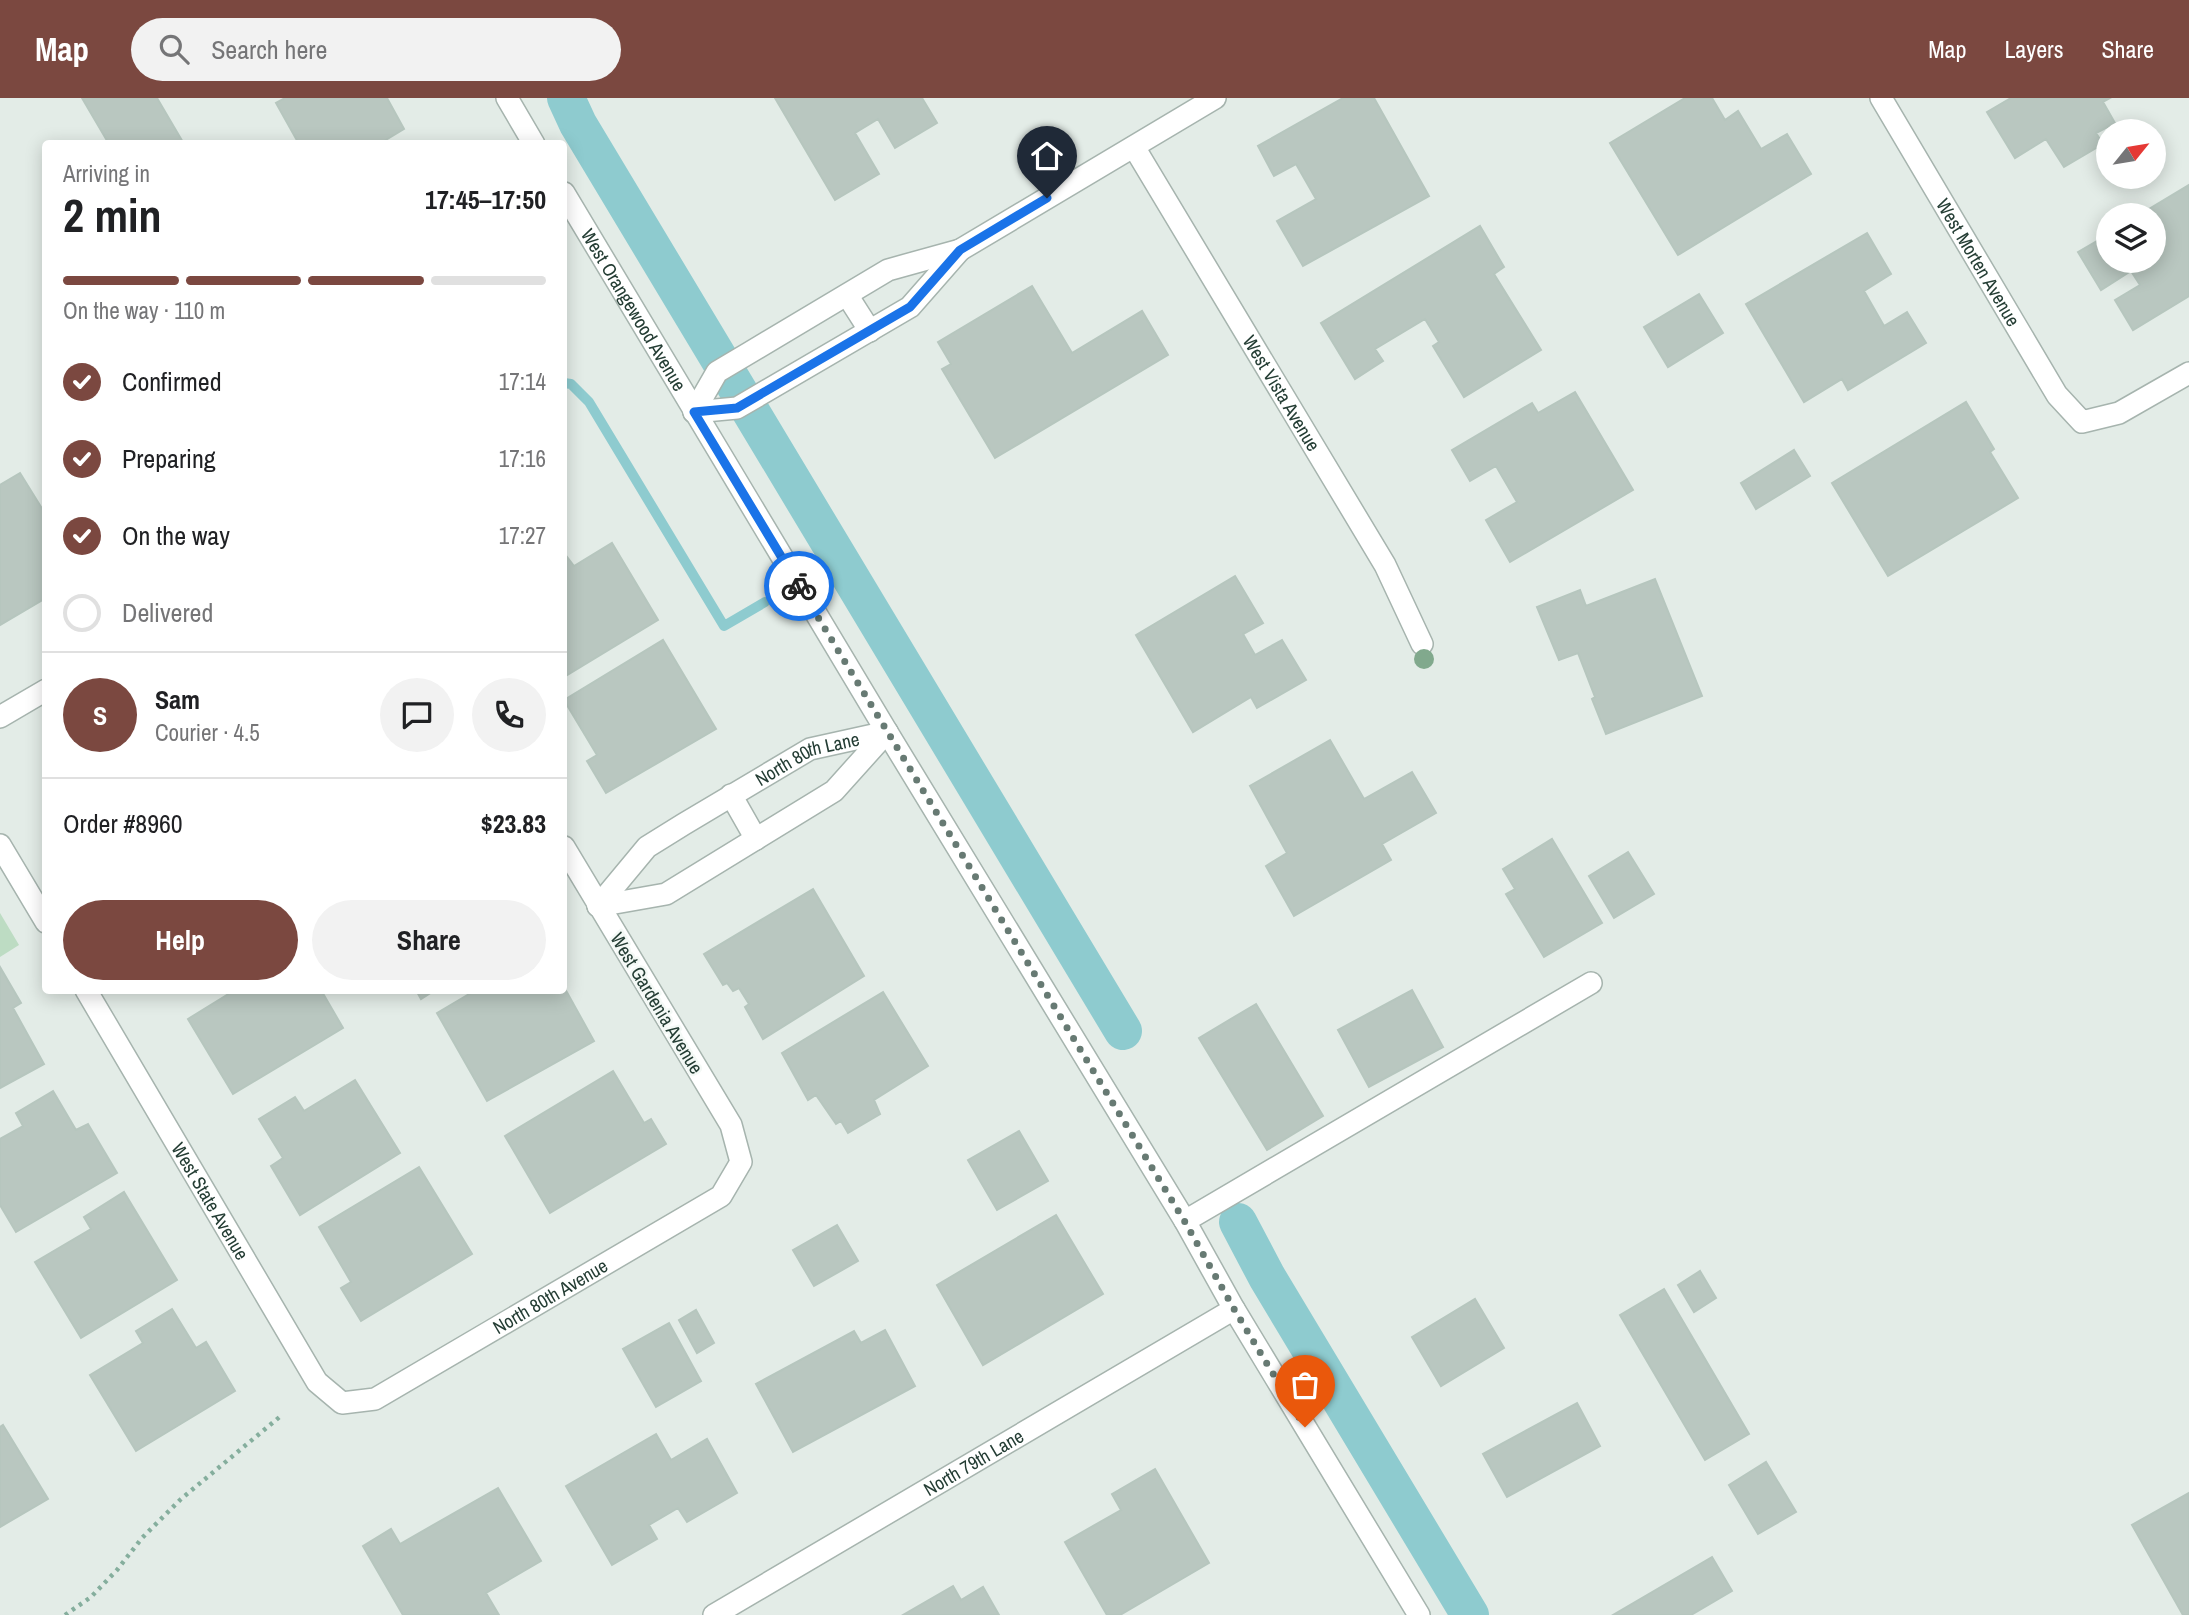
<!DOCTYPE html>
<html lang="en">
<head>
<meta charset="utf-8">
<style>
  body { margin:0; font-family:"Archivo Narrow",sans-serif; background:#f2f2f2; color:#202124; height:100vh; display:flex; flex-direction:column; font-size:26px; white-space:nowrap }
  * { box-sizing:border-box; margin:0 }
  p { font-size:23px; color:#757577 }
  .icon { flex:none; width:38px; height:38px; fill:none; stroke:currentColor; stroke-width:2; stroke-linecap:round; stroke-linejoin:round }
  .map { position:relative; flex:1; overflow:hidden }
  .sheet { position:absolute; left:42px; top:42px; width:525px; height:854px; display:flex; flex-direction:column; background:#fff; border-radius:7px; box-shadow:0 4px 18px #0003 }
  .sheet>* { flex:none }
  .needle { width:46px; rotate:60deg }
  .fabs { position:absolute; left:2096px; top:21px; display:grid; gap:14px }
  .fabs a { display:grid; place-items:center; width:70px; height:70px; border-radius:50%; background:#fff; box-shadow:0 4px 18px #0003; font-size:35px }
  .pin { position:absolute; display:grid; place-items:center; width:60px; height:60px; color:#fff; margin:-72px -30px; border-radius:50% 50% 50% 0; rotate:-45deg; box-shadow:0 0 7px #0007 }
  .pin .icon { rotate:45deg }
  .courier { position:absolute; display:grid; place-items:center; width:70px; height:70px; margin:-35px; border:5px solid #1a73e8; border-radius:50%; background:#fff; color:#222; box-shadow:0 2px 9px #0007 }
  .head em { font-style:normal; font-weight:800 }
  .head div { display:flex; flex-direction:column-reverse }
  .head { display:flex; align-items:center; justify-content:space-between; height:119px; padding:0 21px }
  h1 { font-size:46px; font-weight:800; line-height:52px }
  .bar { display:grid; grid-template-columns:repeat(4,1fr); gap:10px 7px; align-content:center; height:84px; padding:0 21px }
  .bar i { height:9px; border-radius:5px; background:#e0e0e0 }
  .bar .active { background:#7b4840 }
  .bar p { grid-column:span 4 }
  .line { display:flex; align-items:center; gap:18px; padding:0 21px; border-top:2px solid #e0e0e0 }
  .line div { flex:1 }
  .round { display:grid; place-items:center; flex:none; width:74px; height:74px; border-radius:37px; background:#f2f2f2 }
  ol { padding:0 21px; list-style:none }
  li { display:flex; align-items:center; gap:21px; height:77px }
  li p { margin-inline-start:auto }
  li .icon { padding:7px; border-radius:50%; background:#7b4840; color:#fff; stroke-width:4 }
  li:last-child { color:#757577 }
  li i { width:38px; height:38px; border:4px solid #e0e0e0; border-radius:50% }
  .primary-button { display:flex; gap:14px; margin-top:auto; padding:14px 21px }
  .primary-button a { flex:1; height:80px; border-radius:42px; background:#7b4840; color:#fff; font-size:28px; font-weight:800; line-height:80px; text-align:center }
  .primary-button a+a { background:#f2f2f2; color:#202124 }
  header { display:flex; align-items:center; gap:42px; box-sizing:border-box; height:98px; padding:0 35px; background:#7b4840; color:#fff }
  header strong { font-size:33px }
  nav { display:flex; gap:38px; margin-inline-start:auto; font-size:24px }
  .search { width:490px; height:63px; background:#f2f2f2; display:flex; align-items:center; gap:18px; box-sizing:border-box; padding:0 24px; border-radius:38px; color:#757577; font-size:26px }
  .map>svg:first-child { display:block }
  .green { fill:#bddcc3 }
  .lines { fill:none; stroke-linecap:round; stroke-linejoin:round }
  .stream { stroke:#8ecbcf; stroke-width:10 }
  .canal { stroke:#8ecbcf; stroke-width:38 }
  .building { fill:#b9c7c0; stroke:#b6c6be; stroke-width:2 }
  .service-casing { stroke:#a6b4ae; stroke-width:24 }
  .minor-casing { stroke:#a6b4ae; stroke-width:24 }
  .tertiary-casing { stroke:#a6b4ae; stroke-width:24 }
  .path { stroke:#85ae9d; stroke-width:4.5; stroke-dasharray:3.5 5; stroke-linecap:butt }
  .service { stroke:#fff; stroke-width:21 }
  .minor { stroke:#fff; stroke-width:21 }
  .tertiary { stroke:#fff; stroke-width:21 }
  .tree { fill:#81a98d }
  .done { stroke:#677a73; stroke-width:7; stroke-dasharray:0 12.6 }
  .route { stroke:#1a73e8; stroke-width:9 }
  .labels { text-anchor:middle; stroke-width:5; stroke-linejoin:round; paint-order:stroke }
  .street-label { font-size:19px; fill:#243d34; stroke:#f4f9f6 }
</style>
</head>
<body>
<header>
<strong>Map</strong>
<div class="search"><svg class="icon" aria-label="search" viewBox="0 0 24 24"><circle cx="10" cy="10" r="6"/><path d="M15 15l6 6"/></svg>Search here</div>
<nav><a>Map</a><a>Layers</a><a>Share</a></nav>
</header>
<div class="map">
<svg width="2189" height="1517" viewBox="0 0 2189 1517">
  <rect width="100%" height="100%" fill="#e3ece7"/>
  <path class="green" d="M0 815 19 847 0 859Z"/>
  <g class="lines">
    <path class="stream" d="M564 285 571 286 589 304 724 528 765 504"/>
    <path class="canal" d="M566 0 578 26 1123 933
      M1238 1124 1267 1179 1470 1517"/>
  </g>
  <path class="building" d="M82 0H157L184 46H109Z
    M285 0H387L404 31 379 46H299L276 5Z
    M775 0H922L937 25 895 50 878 21 855 35 879 76 835 102Z
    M1343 0H1374L1429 98 1303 168 1277 123 1316 101 1296 66 1274 78 1258 48Z
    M1685 0H1712L1725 22 1738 13 1761 51 1787 36 1811 76 1678 157 1610 45Z
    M2011 0H2110L2103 4 2115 25 2096 35 2103 46 2064 69 2046 41 2015 60 1987 14Z
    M2189 87V198L2133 232 2115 202 2140 187 2131 173 2101 192 2078 154 2109 136V163H2154V117H2139Z
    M1480 128 1504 169 1494 176 1541 252 1464 299 1433 248 1439 244 1425 221 1375 251 1383 263 1355 281 1321 225Z
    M1867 135 1891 176 1864 193 1884 228 1907 214 1926 245 1848 292 1842 281 1804 304 1746 206Z
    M1032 188 1072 255 1142 213 1168 257 995 360 942 271 951 266 938 244Z
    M1699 196 1723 235 1668 269 1644 229Z
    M1575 294 1633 392 1510 464 1486 422 1517 404 1496 368 1470 383 1452 352 1532 305 1538 315Z
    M1966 304 1994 351 1990 354 2018 400 1888 478 1832 385Z
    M1794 352 1810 378 1756 411 1741 385Z
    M20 375 46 417V500L0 527V387Z
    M612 445 658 522 564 579V455L574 468Z
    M1235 478 1263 525 1243 536 1255 557 1282 542 1306 582 1257 610 1251 599 1193 634 1136 537Z
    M1655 481 1702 598 1606 636 1592 601 1595 599 1578 555 1559 562 1537 509 1580 492 1586 508Z
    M663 542 716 631 606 695 587 663 597 657 564 602Z
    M1330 642 1364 701 1412 674 1436 715 1382 746 1391 762 1294 818 1266 768 1287 755 1250 688Z
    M1552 741 1602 825 1544 859 1506 796 1515 791 1503 771Z
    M1628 754 1654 796 1614 820 1589 778Z
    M813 791 864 878 763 941 745 909 749 906 739 890 733 893 727 885 723 887 704 856Z
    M0 869 21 905 13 910 44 966 0 990Z
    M564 889 594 943 487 1003 437 915 476 892H564Z
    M235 892H321L343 930 233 996 188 921Z
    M416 892H435L421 901Z
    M1412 892 1443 949 1369 989 1338 932Z
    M883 894 928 968 874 1002 880 1016 848 1035 841 1023 836 1026 816 997 808 1002 782 955Z
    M1256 906 1323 1018 1267 1052 1199 940Z
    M613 973 644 1025 651 1021 666 1046 550 1115 505 1038Z
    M355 982 400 1055 300 1117 271 1068 283 1060 259 1021 295 999 304 1013Z
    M53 993 76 1032 88 1026 117 1075 16 1134 0 1107V1041L23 1028 16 1015Z
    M1019 1033 1048 1083 997 1112 968 1062Z
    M419 1069 472 1156 361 1223 341 1190 351 1184 319 1129Z
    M124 1094 177 1182 81 1240 35 1164 91 1131 84 1119Z
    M1056 1117 1103 1196 983 1267 937 1187Z
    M837 1127 858 1163 814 1188 793 1152Z
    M1700 1173 1716 1200 1694 1214 1678 1187Z
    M1664 1191 1749 1336 1705 1362 1620 1217Z
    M1475 1201 1504 1250 1441 1288 1412 1239Z
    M172 1211 196 1250 206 1244 235 1293 136 1353 90 1277 143 1245 136 1233Z
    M696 1212 714 1245 697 1255 679 1222Z
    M669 1225 701 1283 656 1309 623 1251Z
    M885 1232 915 1288 793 1354 756 1286 854 1233 861 1245Z
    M1577 1305 1600 1348 1507 1399 1483 1356Z
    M3 1327 48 1401 0 1429V1329Z
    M656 1336 671 1362 707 1341 737 1395 687 1424 678 1410 649 1427 657 1441 612 1467 566 1388Z
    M1766 1364 1796 1414 1758 1436 1729 1387Z
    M1155 1371 1209 1465 1120 1517H1107L1065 1444 1121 1412 1112 1396Z
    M498 1390 541 1463 486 1495 499 1517H403L363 1448 391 1431 400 1446Z
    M2189 1395V1517H2183L2132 1427Z
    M1712 1459 1732 1493 1691 1517H1613Z
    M953 1488 961 1502 983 1489 999 1517H903Z"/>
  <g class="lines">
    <g class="service-casing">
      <path id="service" d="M1185 1123 1591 885"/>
    </g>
    <g class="minor-casing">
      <g id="minor">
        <path id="s1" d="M1881 0 2057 297 2082 324 2119 315 2189 275"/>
        <path id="s2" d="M1134 49 1385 467 1422 546"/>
        <path d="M847 197 870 233"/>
        <path d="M694 314 717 274 749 255 888 172 960 152 1215 0"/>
        <path d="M694 314 737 310 910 209 960 152"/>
        <path d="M0 619 46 592"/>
        <path d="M731 697 756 741"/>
        <path d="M0 747 46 824"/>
        <path id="s3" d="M598 808 647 749 684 726 810 651 887 634"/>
        <path d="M598 808 666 796 834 693 887 634"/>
        <path id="s4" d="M86 892 317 1284 342 1305 375 1301 721 1098 741 1064 731 1027 564 749"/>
        <path id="s5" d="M714 1517 1234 1211"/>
      </g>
    </g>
    <g class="tertiary-casing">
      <g id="tertiary">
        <path d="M507 0 534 46"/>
        <path id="s6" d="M564 95 887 634 1185 1123 1234 1211 1419 1517"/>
      </g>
    </g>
    <path class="path" d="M65 1517 91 1499 117 1472 142 1440 181 1401 282 1317"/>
    <use href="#service" class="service"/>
    <use href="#minor" class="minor"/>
    <use href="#tertiary" class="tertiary"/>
  </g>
  <circle class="tree" cx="1424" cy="561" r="10"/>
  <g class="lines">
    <path class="done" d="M799 488 1185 1124 1234 1211 1305 1329"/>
    <path class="route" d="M799 488 694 314 737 310 910 209 960 152 1047 100"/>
  </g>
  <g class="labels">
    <g class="street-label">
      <text dy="7" stroke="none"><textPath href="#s1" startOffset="191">West Morten Avenue</textPath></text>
      <text dy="7" stroke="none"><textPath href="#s6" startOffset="136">West Orangewood Avenue</textPath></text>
      <text dy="7" stroke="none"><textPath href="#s2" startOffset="287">West Vista Avenue</textPath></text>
      <text dy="7" stroke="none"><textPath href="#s3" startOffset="261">North 80th Lane</textPath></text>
      <text transform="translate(657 905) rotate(59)" y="7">West Gardenia Avenue</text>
      <text dy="7" stroke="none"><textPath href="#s4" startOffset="245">West State Avenue</textPath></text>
      <text dy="7" stroke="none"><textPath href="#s4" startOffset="724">North 80th Avenue</textPath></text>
      <text dy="7" stroke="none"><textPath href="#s5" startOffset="301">North 79th Lane</textPath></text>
    </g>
  </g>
</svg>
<div class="fabs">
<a><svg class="needle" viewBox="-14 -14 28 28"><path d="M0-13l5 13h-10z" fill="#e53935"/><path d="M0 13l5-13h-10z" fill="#757577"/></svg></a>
<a><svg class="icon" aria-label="layers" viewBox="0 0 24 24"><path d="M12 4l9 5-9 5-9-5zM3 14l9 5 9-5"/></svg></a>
</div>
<div class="pin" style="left:1305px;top:1329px;background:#ea580c"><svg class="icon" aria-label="bag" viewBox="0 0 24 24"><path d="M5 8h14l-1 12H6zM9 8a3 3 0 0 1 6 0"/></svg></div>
<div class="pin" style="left:1047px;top:100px;background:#1f2937"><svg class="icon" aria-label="home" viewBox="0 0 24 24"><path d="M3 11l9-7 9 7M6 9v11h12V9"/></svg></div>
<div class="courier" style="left:799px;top:488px"><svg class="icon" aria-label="bike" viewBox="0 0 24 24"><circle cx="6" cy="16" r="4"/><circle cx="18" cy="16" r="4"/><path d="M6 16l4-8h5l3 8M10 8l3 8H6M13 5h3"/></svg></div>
<section class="sheet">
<div class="head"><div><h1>2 min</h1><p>Arriving in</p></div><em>17:45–17:50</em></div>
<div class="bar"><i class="active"></i><i class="active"></i><i class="active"></i><i></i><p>On the way · 110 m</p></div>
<ol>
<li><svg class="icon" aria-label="check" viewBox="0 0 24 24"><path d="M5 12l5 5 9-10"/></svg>Confirmed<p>17:14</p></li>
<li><svg class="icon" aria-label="check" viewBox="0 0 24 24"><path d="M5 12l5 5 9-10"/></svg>Preparing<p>17:16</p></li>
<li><svg class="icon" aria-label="check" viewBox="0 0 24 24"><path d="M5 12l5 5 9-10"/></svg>On the way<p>17:27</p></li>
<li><i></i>Delivered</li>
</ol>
<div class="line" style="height:126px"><b class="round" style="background:#7b4840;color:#fff">S</b><div><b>Sam</b><p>Courier · 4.5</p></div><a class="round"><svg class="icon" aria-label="chat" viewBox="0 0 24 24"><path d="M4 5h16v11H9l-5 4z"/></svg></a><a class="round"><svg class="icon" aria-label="phone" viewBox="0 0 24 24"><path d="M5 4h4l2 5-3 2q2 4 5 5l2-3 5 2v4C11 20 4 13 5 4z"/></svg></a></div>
<div class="line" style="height:91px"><div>Order #8960</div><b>$23.83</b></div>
<div class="primary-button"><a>Help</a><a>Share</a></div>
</section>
</div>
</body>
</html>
